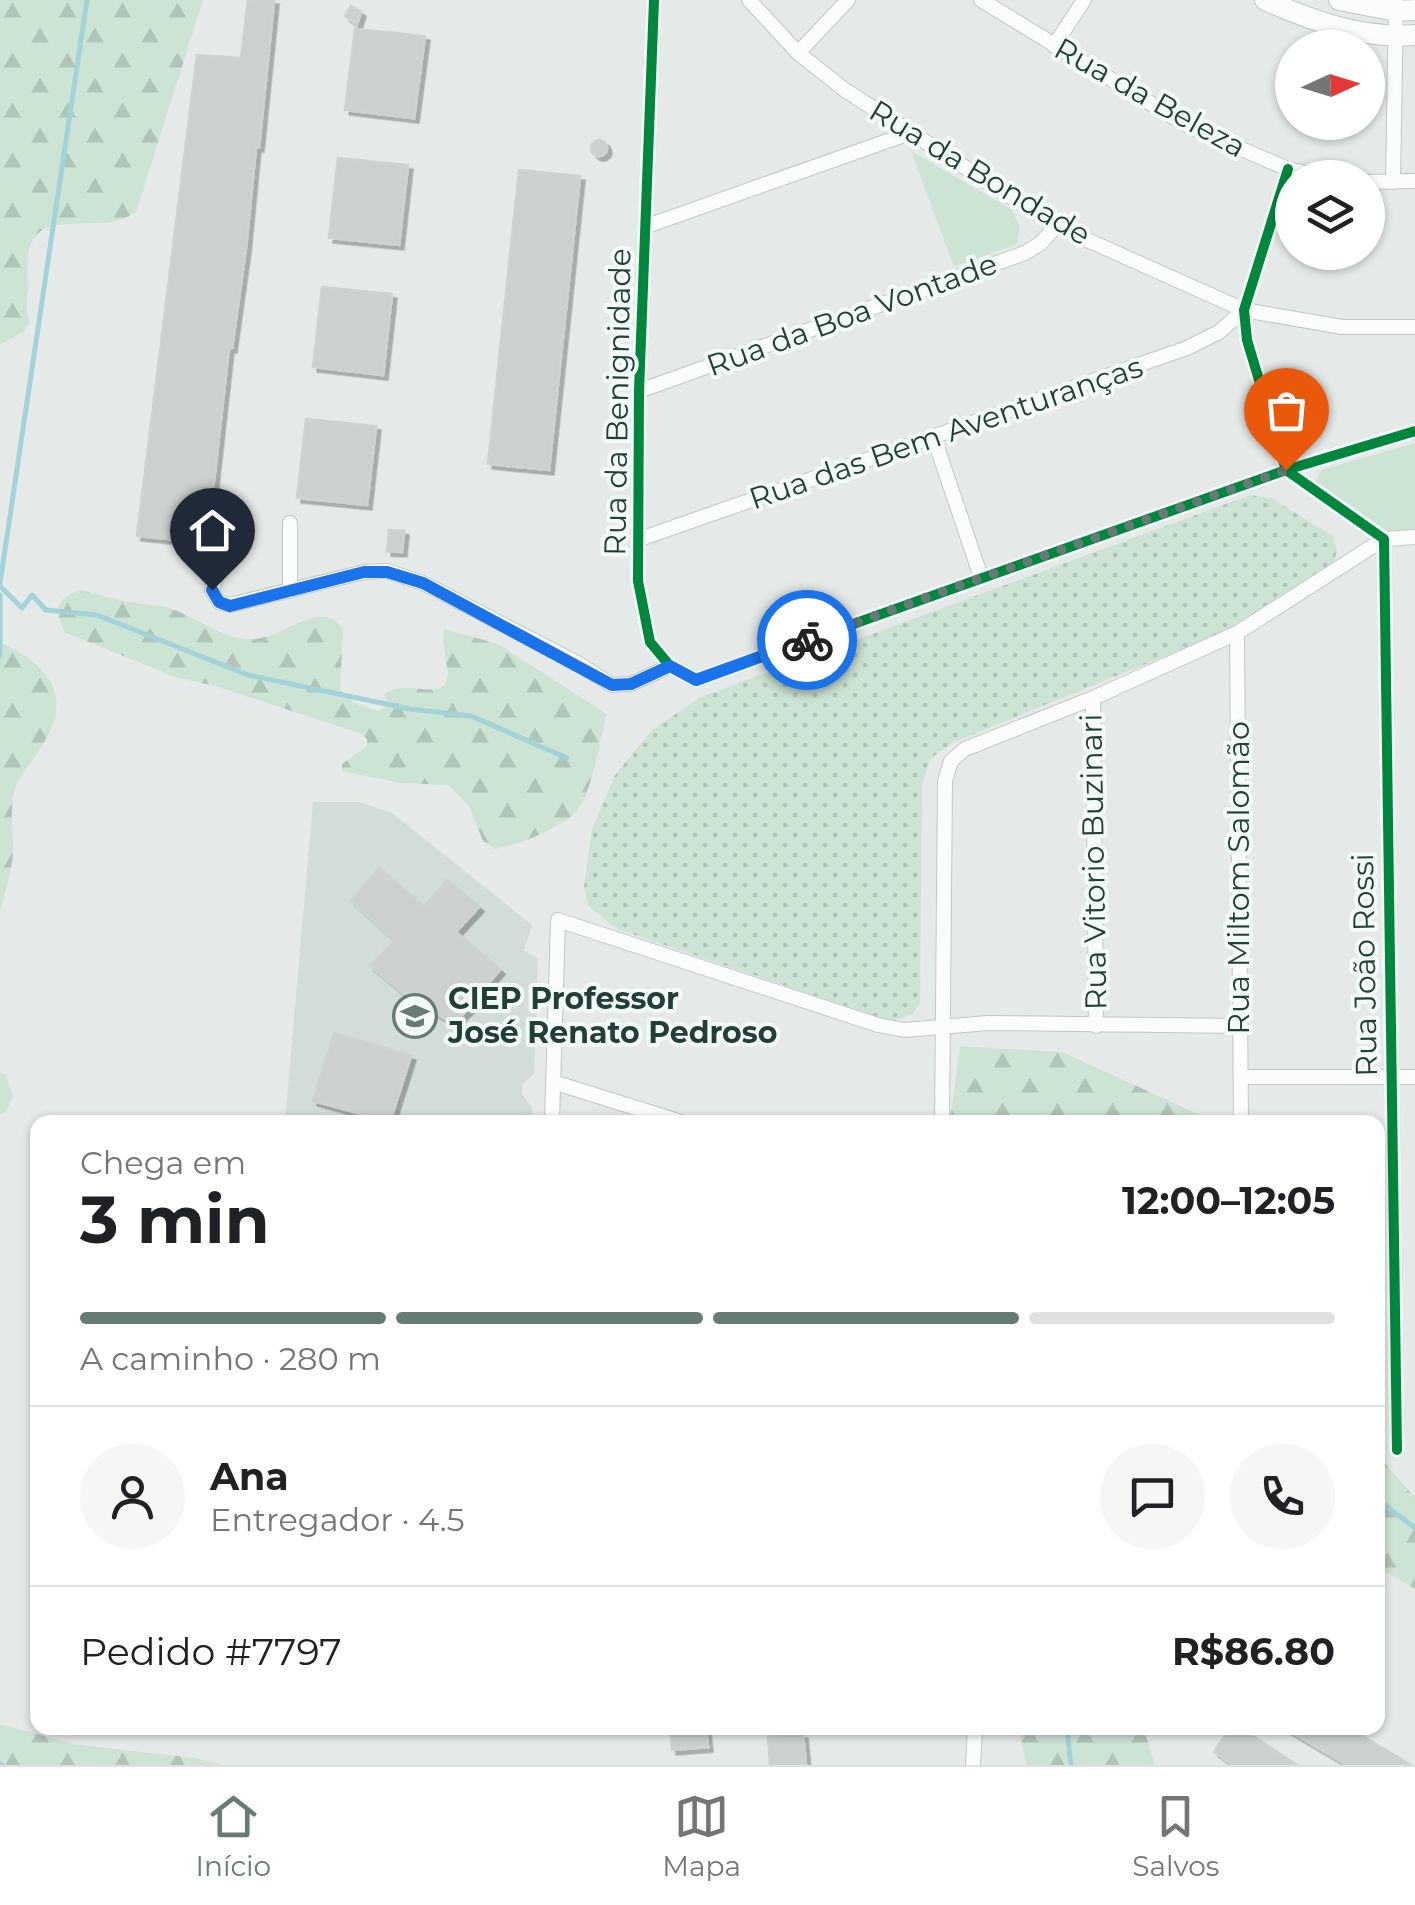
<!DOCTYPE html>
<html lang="pt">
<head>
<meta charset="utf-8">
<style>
  body { margin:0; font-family:Montserrat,sans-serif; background:#f6f6f6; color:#202124; height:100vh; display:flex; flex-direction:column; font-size:38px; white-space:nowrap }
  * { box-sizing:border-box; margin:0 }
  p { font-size:32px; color:#757577 }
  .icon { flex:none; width:55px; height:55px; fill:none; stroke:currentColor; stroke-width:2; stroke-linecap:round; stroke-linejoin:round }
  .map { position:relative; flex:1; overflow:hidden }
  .drawer { position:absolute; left:30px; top:1115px; width:1355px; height:620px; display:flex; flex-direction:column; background:#fff; border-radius:20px; box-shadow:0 2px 8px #0004 }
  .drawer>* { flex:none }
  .needle { width:65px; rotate:86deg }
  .buttons { position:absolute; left:1275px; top:30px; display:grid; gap:20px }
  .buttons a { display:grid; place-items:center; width:110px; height:110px; border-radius:50%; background:#fff; box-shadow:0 2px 8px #0004; font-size:50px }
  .pin { position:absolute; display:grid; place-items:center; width:85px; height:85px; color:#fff; margin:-102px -42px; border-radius:50% 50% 50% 0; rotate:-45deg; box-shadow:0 0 10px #0007 }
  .pin .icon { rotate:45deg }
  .courier { position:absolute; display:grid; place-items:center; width:100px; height:100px; margin:-50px; border:8px solid #1a73e8; border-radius:50%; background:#fff; color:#222; box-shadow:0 2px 12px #0007 }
  .overview em { font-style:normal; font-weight:700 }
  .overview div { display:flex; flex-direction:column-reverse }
  .overview { display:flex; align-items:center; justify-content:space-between; height:170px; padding:0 50px }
  h1 { font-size:65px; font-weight:700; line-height:75px }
  .bar { display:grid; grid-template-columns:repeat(4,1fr); gap:15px 10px; align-content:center; height:120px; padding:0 50px }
  .bar i { height:12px; border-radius:8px; background:#e0e0e0 }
  .bar .on { background:#667b75 }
  .bar p { grid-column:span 4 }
  .line { display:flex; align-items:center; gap:25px; padding:0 50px; border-top:2px solid #e0e0e0 }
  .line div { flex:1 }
  .round { display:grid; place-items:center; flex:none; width:105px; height:105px; border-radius:52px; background:#f6f6f6 }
  .dock { display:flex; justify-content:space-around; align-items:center; height:140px; border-top:2px solid #e0e0e0; background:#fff; font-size:28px; color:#757577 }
  .dock a { display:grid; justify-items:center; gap:5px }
  .dock .on { color:#667b75 }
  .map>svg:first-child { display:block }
  .built { fill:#d2dcd8 }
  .grass { fill:#cde4d4 }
  .forest { fill:url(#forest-firs) }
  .park { fill:url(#park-dots) }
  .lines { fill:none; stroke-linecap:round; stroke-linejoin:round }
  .stream { stroke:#a3d2da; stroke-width:5 }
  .building { fill:#ccd1cf; stroke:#cdd3d1; stroke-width:2.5; filter:url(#shadow) }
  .street-casing { stroke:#c2c7c5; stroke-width:16 }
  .secondary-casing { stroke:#c0c8c5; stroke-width:22 }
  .street { stroke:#fbfcfc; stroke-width:14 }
  .secondary { stroke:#fbfcfc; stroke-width:20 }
  .cycleway-casing { stroke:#f3f9f6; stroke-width:16 }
  .cycleway { stroke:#00873e; stroke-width:10 }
  .done { stroke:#667b75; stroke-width:10; stroke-dasharray:0 18 }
  .route { stroke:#1a73e8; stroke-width:12 }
  .labels { text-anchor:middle; stroke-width:8; stroke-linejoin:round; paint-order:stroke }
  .street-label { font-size:30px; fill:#213f37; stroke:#f3f9f6 }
  .poi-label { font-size:30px; font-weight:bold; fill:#213f37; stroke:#f3f9f6; text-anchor:start }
</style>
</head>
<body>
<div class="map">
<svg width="1415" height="1765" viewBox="0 0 1415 1765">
  <defs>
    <pattern id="forest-firs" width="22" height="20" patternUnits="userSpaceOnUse" patternTransform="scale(2.5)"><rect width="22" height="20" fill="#cde4d4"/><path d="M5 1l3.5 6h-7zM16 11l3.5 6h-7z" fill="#b0c5b7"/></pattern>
    <pattern id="park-dots" width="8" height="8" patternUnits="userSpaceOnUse" patternTransform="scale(2.5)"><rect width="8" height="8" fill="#cde4d4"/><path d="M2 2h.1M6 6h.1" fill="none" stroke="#b0c5b7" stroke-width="1.8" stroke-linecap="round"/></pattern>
    <filter id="shadow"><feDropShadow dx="4.5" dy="4.5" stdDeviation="0" flood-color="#0004"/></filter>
  </defs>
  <rect width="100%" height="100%" fill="#e5eae8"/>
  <path class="built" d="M313 802H358L391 812 532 925 524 950 538 959 534 1074 522 1085V1094L532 1108V1122H285Z"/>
  <path class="grass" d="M911 151 1011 209 1020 226 1017 244 954 267Z
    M1415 443V530L1381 531 1314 484 1321 470Z"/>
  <path class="forest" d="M0 0H203L136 212C96 242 20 193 28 277 30 296 23 304 30 323L24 331 0 345Z
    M81 590C99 595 117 600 135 603 145 605 156 604 166 607 193 615 216 635 245 639 280 644 322 594 343 630L340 689 354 703 378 711 388 705 384 694C403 679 434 698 445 684 453 675 440 644 444 629L498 644 607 714C600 739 592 796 575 813 557 830 518 845 495 849L483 841 469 806 448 785 400 783 342 771V764L367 746V739L359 733 215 686 175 677 64 632C54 609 56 597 81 590Z
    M0 642C46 664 75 694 43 744 36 757 23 770 17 783 8 805 14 830 13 853 12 873 4 894 0 914Z
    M960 1046 1062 1052 1200 1115 1196 1122H950Z
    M0 1072 6 1075 13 1096 7 1110 0 1115Z
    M1378 1455 1415 1498V1589L1378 1567Z
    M0 1724 73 1744 195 1758 222 1765H0Z
    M1018 1728H1149L1147 1738 1155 1765H1027Z"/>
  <path class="park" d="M1250 495 1271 498 1333 536 1337 551 1333 566 1227 631 954 742 931 758 922 784 920 1003 912 1015 890 1021 617 929 588 906 584 887 592 829 615 775 652 730 701 697Z"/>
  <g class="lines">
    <path class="stream" d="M0 583 87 0
      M0 586 22 608 32 595 46 610 97 615 248 675 410 709 471 716 567 758
      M0 595V656
      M1378 1500 1415 1528
      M1067 1728 1071 1765
      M0 1764 2 1765"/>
  </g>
  <path class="building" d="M248 0H274L273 11 259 147H256L246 248 232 348H229L207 543 137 536 197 55 241 58Z
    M351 6 361 12 357 25 345 16Z
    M355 29 425 36 414 118 345 110Z
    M591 148a8 8 0 1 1 16 0a8 8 0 1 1-16 0Z
    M338 158 408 165 399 245 329 238Z
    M519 170 580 176 549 470 488 464Z
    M322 287 392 294 383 375 313 367Z
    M306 419 376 426 367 505 297 498Z
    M389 530 404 531 402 552 387 551Z
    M379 868 424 907 447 880 479 907 456 932 500 970 488 984 491 987 453 1024 403 993 370 966 395 941 351 901Z
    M334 1033 411 1056 390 1122 313 1101Z
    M681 1728 706 1730 708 1747 672 1750 671 1734 682 1733Z
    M1230 1728H1241L1297 1765H1233L1214 1752Z
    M1284 1728H1349L1411 1765H1347Z
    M803 1734 806 1765H770L768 1737Z"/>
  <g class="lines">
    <g class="street-casing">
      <path id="street" d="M654 0 639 391 638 581 650 642 670 666 696 680 1286 470 1415 431
        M749 0 798 53 845 90 1056 226 1244 310 1342 327H1415
        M981 0 1186 125 1288 169 1327 178
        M1054 46 1084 0
        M798 53 848 0
        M1288 169 1244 310 1247 340 1286 470 1384 539 1397 1450
        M1368 182 1415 181
        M1393 182 1396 0
        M647 226 910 133
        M639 391 1025 253 1041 243 1056 226
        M934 438 981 577
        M640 539 1187 348 1219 332 1244 310
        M220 562 212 590 219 602 230 605 364 572 387 571 423 583 579 664 612 685 631 684 670 666
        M290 591V523
        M1237 633 1241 1122
        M1093 698 1096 1026
        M1241 1077H1415
        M553 1082 681 1122
        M552 1122 558 920 878 1025 904 1030 988 1023 1241 1026
        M942 1122 945 781 951 761 965 749 1093 698 1237 633 1384 539 1415 537
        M973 1765 975 1728"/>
    </g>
    <g class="secondary-casing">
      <path id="secondary" d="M1265 0C1312 21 1363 39 1415 35
        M1339 0 1396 11 1415 10"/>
    </g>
    <use href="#street" class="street"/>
    <use href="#secondary" class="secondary"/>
    <g class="cycleway-casing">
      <path id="cycleway" d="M654 0 639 391 638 581 650 642 670 666 696 680 1286 470 1415 431
        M1288 169 1244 310 1247 340 1286 470 1384 539 1397 1450"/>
    </g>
    <use href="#cycleway" class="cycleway"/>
  </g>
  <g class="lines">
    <path class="done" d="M807 640 1286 470"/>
    <path class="route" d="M212 590 219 602 230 606 364 572H387L423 583 612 685 631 684 670 666 696 680 807 640"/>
  </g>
  <defs>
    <g id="school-ring" transform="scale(2.25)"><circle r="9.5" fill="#f3f9f6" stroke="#667b75" stroke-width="1.5"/><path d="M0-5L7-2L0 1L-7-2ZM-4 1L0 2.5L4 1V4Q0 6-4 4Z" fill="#667b75"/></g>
  </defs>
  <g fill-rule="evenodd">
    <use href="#school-ring" x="415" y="1016"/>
  </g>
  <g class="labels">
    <g class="street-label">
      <text transform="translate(1150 98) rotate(29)" y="10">Rua da Beleza</text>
      <text transform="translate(980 173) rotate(31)" y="10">Rua da Bondade</text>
      <text transform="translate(852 315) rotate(-20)" y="10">Rua da Boa Vontade</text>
      <text transform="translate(618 402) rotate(-89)" y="10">Rua da Benignidade</text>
      <text transform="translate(946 433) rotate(-19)" y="10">Rua das Bem Aventuranças</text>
      <text transform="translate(1094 862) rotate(-91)" y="10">Rua Vitorio Buzinari</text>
      <text transform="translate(1239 878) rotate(-90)" y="10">Rua Miltom Salomão</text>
      <text transform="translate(1365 965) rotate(-91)" y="10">Rua João Rossi</text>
    </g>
    <g class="poi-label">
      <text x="448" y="1009">CIEP Professor<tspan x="448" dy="34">José Renato Pedroso</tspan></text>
    </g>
  </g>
</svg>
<div class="buttons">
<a><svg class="needle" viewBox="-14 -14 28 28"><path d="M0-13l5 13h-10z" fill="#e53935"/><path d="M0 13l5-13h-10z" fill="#757577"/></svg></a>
<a><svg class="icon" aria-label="layers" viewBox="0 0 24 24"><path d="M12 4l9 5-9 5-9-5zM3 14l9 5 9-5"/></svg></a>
</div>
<div class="pin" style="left:1286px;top:470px;background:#ea580c"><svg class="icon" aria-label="bag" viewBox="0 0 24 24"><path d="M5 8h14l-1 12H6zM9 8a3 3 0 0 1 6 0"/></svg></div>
<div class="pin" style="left:212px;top:590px;background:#1f2937"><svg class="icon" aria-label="home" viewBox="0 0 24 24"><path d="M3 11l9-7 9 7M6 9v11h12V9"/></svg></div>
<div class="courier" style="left:807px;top:640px"><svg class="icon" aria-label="bike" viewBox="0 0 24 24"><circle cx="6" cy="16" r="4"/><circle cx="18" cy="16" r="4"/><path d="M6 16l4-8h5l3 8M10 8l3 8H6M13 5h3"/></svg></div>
<section class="drawer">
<div class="overview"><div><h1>3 min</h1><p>Chega em</p></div><em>12:00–12:05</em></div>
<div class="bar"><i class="on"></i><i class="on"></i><i class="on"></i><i></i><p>A caminho · 280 m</p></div>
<div class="line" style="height:180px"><a class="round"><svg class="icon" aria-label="person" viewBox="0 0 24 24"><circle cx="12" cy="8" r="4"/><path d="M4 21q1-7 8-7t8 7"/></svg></a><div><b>Ana</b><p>Entregador · 4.5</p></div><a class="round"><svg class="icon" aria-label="chat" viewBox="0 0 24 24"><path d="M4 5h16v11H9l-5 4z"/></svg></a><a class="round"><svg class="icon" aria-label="phone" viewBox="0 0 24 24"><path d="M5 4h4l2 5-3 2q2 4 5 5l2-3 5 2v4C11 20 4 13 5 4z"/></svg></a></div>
<div class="line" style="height:130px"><div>Pedido #7797</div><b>R$86.80</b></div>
</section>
</div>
<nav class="dock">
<a class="on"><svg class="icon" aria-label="home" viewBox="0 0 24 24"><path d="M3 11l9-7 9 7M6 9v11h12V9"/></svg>Início</a>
<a><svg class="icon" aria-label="map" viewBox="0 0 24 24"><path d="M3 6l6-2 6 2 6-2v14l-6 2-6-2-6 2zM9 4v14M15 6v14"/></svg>Mapa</a>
<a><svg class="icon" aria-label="saved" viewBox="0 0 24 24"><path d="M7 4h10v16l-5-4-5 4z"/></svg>Salvos</a>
</nav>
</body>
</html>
